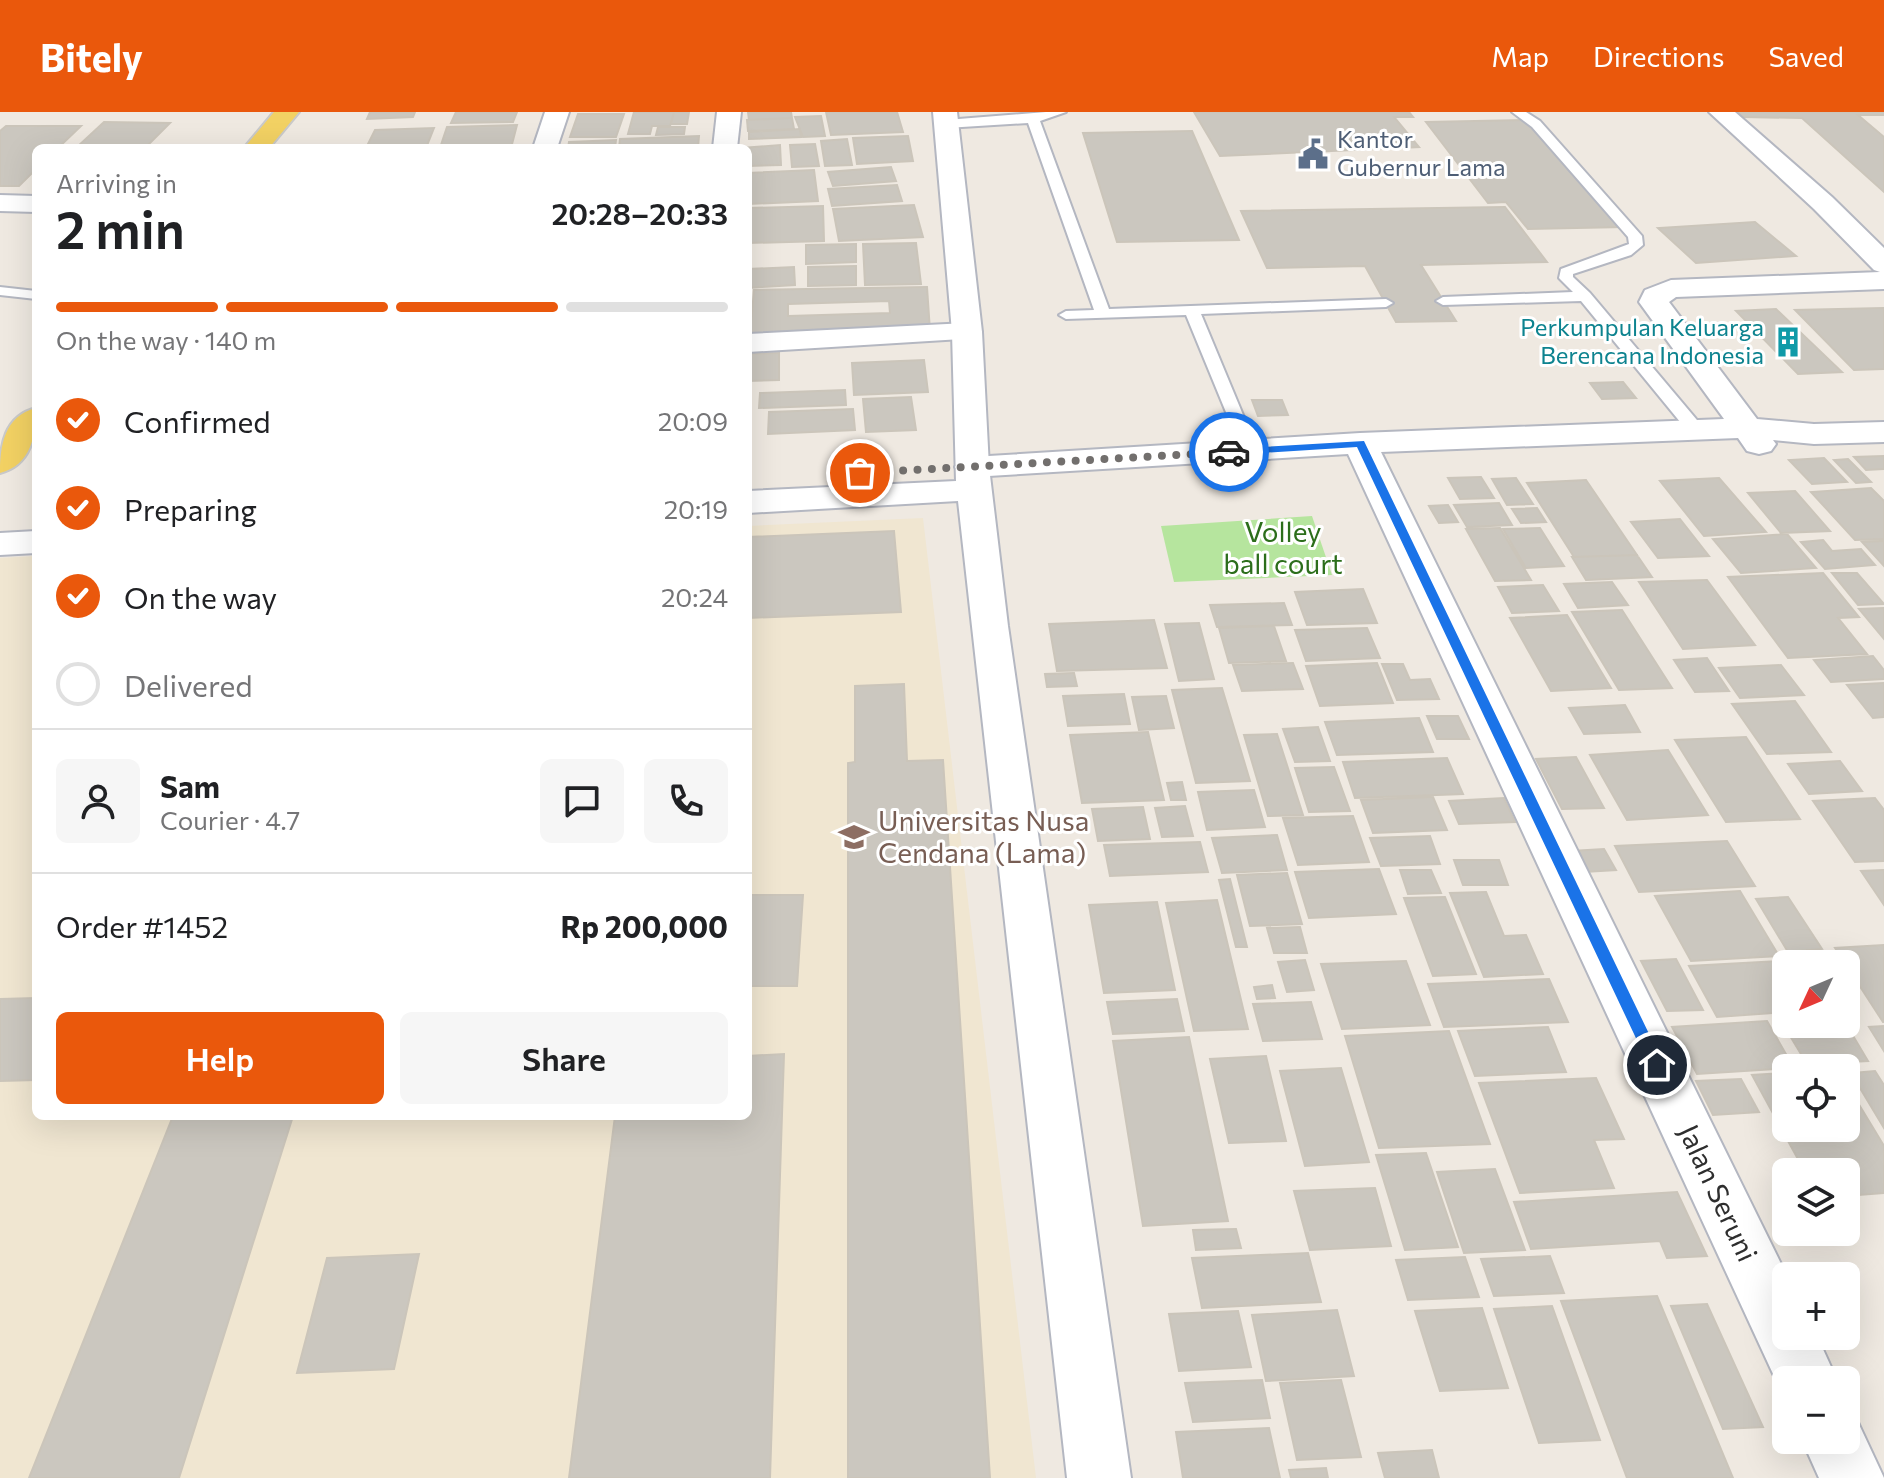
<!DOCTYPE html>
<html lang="en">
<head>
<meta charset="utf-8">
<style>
  body { margin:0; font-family:Commissioner,sans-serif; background:#f6f6f6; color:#202124; height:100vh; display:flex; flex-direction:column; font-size:30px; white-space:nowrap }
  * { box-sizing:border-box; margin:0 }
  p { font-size:26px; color:#757577 }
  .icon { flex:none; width:44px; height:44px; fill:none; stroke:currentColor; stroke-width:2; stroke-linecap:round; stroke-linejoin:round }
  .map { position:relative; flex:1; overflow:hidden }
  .panel { position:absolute; left:32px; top:32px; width:720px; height:976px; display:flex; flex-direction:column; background:#fff; border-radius:12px; box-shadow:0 8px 32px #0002 }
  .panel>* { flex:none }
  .needle { width:52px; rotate:226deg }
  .controls { position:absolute; left:1772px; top:838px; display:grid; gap:16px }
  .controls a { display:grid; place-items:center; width:88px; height:88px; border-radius:12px; background:#fff; box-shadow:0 8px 32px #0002; font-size:40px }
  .pin { position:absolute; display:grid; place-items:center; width:68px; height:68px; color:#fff; margin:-34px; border:4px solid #fff; border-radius:50%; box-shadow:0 2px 8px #0007 }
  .courier { position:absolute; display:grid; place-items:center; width:80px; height:80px; margin:-40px; border:6px solid #1a73e8; border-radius:50%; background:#fff; color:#222; box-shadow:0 2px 10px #0007 }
  .headline em { font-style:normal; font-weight:600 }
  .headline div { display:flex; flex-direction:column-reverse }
  .headline { display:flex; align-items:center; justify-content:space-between; height:136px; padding:0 24px }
  h1 { font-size:52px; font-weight:600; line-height:60px }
  .bar { display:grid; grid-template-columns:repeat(4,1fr); gap:12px 8px; align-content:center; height:96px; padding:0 24px }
  .bar i { height:10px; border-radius:6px; background:#e0e0e0 }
  .bar .on { background:#ea580c }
  .bar p { grid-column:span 4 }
  .line { display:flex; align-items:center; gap:20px; padding:0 24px; border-top:2px solid #e0e0e0 }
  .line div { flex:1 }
  .round { display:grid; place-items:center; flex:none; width:84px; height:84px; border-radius:12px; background:#f6f6f6 }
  ol { padding:0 24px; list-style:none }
  li { display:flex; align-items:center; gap:24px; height:88px }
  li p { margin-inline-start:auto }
  li .icon { padding:8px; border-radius:50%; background:#ea580c; color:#fff; stroke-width:4 }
  li:last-child { color:#757577 }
  li i { width:44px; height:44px; border:4px solid #e0e0e0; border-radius:50% }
  .action { display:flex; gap:16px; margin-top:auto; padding:16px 24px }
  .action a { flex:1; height:92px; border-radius:12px; background:#ea580c; color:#fff; font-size:32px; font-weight:600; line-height:92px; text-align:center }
  .action a+a { background:#f6f6f6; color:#202124 }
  header { display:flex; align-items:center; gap:48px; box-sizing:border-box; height:112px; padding:0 40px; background:#ea580c; color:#fff }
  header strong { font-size:38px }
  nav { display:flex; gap:44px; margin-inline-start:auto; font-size:28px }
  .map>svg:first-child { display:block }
  .education { fill:#f0e6d1 }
  .green { fill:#b6e59e }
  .building { fill:#cbc7bf; stroke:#cbc5ba; stroke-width:2; fill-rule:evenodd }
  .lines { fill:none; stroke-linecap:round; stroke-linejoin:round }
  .service-casing { stroke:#b4b7c1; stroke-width:4 }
  .minor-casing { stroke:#b4b7c1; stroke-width:4 }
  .tertiary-casing { stroke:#b4b7c1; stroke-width:4 }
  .primary-casing { stroke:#c9c9c9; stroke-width:4 }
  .service { fill:#fff; fill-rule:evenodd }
  .minor { fill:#fff; fill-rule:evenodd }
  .tertiary { fill:#fff; fill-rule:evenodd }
  .primary { fill:#f2d163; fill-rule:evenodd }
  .route { fill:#1a73e8 }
  .done { stroke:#726f6d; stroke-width:8; stroke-dasharray:0 14.4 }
  .labels { text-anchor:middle; stroke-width:6; stroke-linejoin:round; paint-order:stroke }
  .far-service-label { font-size:24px; fill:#4e5e75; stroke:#fff; text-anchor:start }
  .far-culture-label { font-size:24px; fill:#0d838f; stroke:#fff; text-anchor:end }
  .park-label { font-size:28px; fill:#2c6e1b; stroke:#fff }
  .education-label { font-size:28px; fill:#785e54; stroke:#fff; text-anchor:start }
  .street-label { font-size:28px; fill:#2e2e2e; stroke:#fff }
</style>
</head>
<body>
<header>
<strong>Bitely</strong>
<nav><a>Map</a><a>Directions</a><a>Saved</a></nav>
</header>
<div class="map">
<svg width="1884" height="1366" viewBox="0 0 1884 1366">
  <rect width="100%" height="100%" fill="#efe9e1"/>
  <path class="education" d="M923 406 1036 1366H0V446L36 444V1004H748V414Z"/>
  <path class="green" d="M1312 404 1332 463 1174 470 1161 414Z"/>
  <path class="building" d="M370 0H415L413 5 367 7Z
    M456 0H517L513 10 451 11Z
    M634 0H674L670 14H652L650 22H628Z
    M674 0H689L687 12H671Z
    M748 0H791L792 6 749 8Z
    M826 0H897L903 20 831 23Z
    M1194 0H1409L1413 5H1394L1419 35 1220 44Z
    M1737 0H1884V3H1858L1884 25V80L1802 6 1743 5Z
    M578 2H624L616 25H570Z
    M821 4 825 24 803 25 795 5Z
    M792 6 794 17 748 19 747 8Z
    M1527 8 1623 115 1528 117 1506 90 1488 91 1426 10Z
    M104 10 170 11 145 36H76Z
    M517 13 511 36H440L447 15Z
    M6 14H81L58 36H36V57L19 74H0V19Z
    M658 15H685L684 22 656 23Z
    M434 16 426 36H366L375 18Z
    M800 17 801 25 749 27V20Z
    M1192 19 1239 128 1117 130 1083 21Z
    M699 24 698 36H619L620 27Z
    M908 24 913 49 857 52 853 26Z
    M847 27 852 53 825 54 821 29Z
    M616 28 615 36H568L569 30Z
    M815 32 819 54 792 55 790 33Z
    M780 33 781 53 748 54V36H741Z
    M891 55 896 69 833 74 828 60Z
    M814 58 818 89 748 92V61Z
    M897 73 902 89 832 94 828 77Z
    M914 93 923 125 839 129 833 97Z
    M823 94 824 129 748 131V96Z
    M1505 95 1547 150 1421 153 1456 209 1396 210 1365 154 1267 156 1241 99Z
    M1755 110 1796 144 1696 151 1658 116Z
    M916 131 921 172 865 173 863 132Z
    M856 132V150L806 152V133Z
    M856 154V173L808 174V155Z
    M794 155 795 173 748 176V157Z
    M927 175 930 219 750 223 754 178ZM889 189 890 201 788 204V192Z
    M1884 196V257L1854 258 1795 198Z
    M1776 197 1842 260 1798 262 1736 199Z
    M779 241V268L748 269 749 242Z
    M924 248 928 280 854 283 852 251Z
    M1623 270 1636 286 1602 287 1590 271Z
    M845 278 846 293 759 296 760 281Z
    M911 285 916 318 866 320 863 287Z
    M1252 288H1282L1288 303 1258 304Z
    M853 297 855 318 768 322 769 300Z
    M1884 344V357L1866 358 1854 345Z
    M1824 346 1847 370 1812 372 1789 348Z
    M1848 347 1871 370 1856 371 1834 348Z
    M1481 365 1494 386 1460 387 1448 366Z
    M1516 366 1533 392 1507 393 1492 367Z
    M1719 366 1766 420 1704 424 1660 369Z
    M1586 368 1637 443 1574 445 1527 371Z
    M1871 376 1884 389V427L1855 428 1811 380Z
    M1795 379 1830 419 1781 421 1748 381Z
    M1499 391 1512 413 1467 415 1454 393Z
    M1448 393 1458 410 1439 411 1429 394Z
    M1537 396 1546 410 1521 411 1512 397Z
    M1680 407 1709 444 1658 446 1631 410Z
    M1500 416 1531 468 1495 469 1466 417Z
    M1540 416 1564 454 1526 456 1503 417Z
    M894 419 901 500 748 506V425Z
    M1787 422 1816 456 1741 461 1713 427Z
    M1823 428 1832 439 1861 437 1875 453 1825 457 1801 430Z
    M1884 429V454L1862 430Z
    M1637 443 1652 465 1586 468 1572 445Z
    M1823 461 1859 505 1838 506 1867 542 1788 546 1728 465Z
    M1832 461H1857L1884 492 1858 493Z
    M1707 468 1755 533 1683 537 1639 470Z
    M1612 470 1628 493 1578 496 1564 472Z
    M1543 473 1559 499 1512 501 1498 475Z
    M1363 477 1377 511 1307 513 1295 480Z
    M1284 491 1292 513 1217 515 1210 493Z
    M1884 496V527L1859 497Z
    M1622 498 1672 576 1619 578 1572 500Z
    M1567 503 1611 576 1551 579 1510 506Z
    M1154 508 1167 556 1057 559 1049 512Z
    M1199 511 1214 567 1179 569 1165 512Z
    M1274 514 1286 549 1229 551 1219 516Z
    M1367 516 1380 546 1306 549 1295 518Z
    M1873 544 1884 558V567L1831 570 1814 548Z
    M1707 546 1729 579 1695 580 1674 548Z
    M1293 551 1303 577 1242 579 1233 553Z
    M1377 551 1393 591 1320 594 1306 554Z
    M1382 552H1403L1410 568 1430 567 1439 587 1397 588Z
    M1781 553 1804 583 1740 586 1719 556Z
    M1074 561 1077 574 1047 575 1045 562Z
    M1884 571V605L1873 606 1847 573Z
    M904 572 907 649 943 648 990 1366H848V651L855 650V574Z
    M1222 576 1250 669 1196 671 1172 578Z
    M1124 582 1130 612 1068 614 1063 584Z
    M1166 584 1174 616 1139 618 1132 585Z
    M1795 589 1831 640 1767 642 1732 592Z
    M1625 593 1640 620 1584 622 1569 596Z
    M1427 604H1458L1469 627H1437Z
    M1419 606 1433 640 1337 643 1325 610Z
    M1318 615 1330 649 1295 650 1283 617Z
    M1148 620 1164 688 1082 691 1070 623Z
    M1277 622 1303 703 1268 704 1244 623Z
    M1746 625 1800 707 1726 710 1675 628Z
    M1668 638 1708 703 1627 708 1590 643Z
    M1576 645 1604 696 1562 697 1536 647Z
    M1447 646 1463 682 1355 686 1343 650Z
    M1840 649 1862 679 1809 682 1788 652Z
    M1334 655 1350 699 1309 700 1295 656Z
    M1182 670 1186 688H1171L1167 671Z
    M1254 678 1265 715 1207 718 1198 680Z
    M1433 685 1447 718 1373 721 1361 688Z
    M1504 686 1515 710 1459 712 1449 689Z
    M1875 686 1884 698V749L1855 750 1813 689Z
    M1185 694 1193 724 1162 725 1155 696Z
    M1143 695 1150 727 1098 729 1092 697Z
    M1353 704 1369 750 1298 753 1283 706Z
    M1277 723 1287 758 1222 761 1212 726Z
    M1430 724 1440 752 1381 754 1370 726Z
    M1727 729 1755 774 1639 780 1615 734Z
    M1200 730 1208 760 1110 764 1104 733Z
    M1604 737 1616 758 1584 760 1572 739Z
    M1454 748H1499L1508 773H1463Z
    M1379 757 1396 802 1309 806 1295 760Z
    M1400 758H1431L1441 781 1408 782Z
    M1884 758V793L1861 759Z
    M1287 761 1302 812 1250 814 1237 763Z
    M1230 767 1247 835H1236L1219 768Z
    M1740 779 1779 844 1691 849 1655 784Z
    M1486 780 1504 824 1526 823 1543 862 1484 865 1450 781Z
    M748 783H803L797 874H748Z
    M1445 785 1476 862 1433 864 1404 786Z
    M1788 785 1822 837 1788 840 1756 787Z
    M1217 788 1248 917 1194 919 1166 791Z
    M1157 790 1175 878 1104 881 1089 793Z
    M1300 815 1307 841H1274L1267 816Z
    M1884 833V910H1883L1835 836Z
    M1676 847 1703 898 1667 899 1641 849Z
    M1305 848 1314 878 1287 880 1278 850Z
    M1799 848 1802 852H1786V900L1717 905 1689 854Z
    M1406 849 1430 913 1342 917 1321 852Z
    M1549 867 1568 910 1444 915 1428 872Z
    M1272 873 1275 886 1257 887 1254 875Z
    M36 886V968L0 969V887Z
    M1177 887 1184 919 1113 922 1107 890Z
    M1311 890 1322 927 1263 929 1253 892Z
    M1767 909 1794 956 1697 962 1672 915Z
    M1781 909H1786V912H1846L1868 949 1807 952Z
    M1884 914V939L1869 915Z
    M1548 915 1566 960 1475 964 1458 919Z
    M1449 919 1490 1032 1379 1036 1345 924Z
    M1189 925 1228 1109 1143 1114 1113 929Z
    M784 942 770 1366H569L615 1004H748V944Z
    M1266 944 1286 1029 1229 1031 1210 947Z
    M1341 956 1369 1050 1305 1054 1280 959Z
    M1875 959 1884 973V1016L1851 961Z
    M1786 961V1016H1846V971L1884 1034V1081L1846 1084V1060H1805L1752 963Z
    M1596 966 1624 1027 1594 1028 1614 1076 1520 1081 1479 971Z
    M1741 967 1759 1000 1713 1003 1696 969Z
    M173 1004H293L179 1366H29Z
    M1426 1041 1458 1135 1405 1138 1376 1043Z
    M1495 1057 1525 1138 1464 1141 1437 1060Z
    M1375 1076 1391 1134 1310 1138 1294 1079Z
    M1677 1080 1707 1144 1667 1146 1660 1129 1531 1137 1514 1090Z
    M1236 1117 1241 1136 1196 1138 1193 1118Z
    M1308 1141 1321 1190 1202 1196 1192 1146Z
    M419 1142 394 1257 297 1261 327 1146Z
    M1550 1144 1564 1181 1494 1184 1481 1147Z
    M1465 1145 1479 1185 1408 1188 1396 1148Z
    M1657 1184 1733 1366H1627L1561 1189Z
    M1707 1192 1763 1315 1723 1317 1671 1194Z
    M1552 1194 1600 1328 1539 1331 1494 1197Z
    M1482 1196 1508 1276 1440 1279 1415 1199Z
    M1337 1198 1354 1264 1266 1269 1252 1203Z
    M1238 1199 1251 1255 1179 1259 1169 1202Z
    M1262 1268 1270 1306 1193 1310 1185 1271Z
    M1341 1268 1361 1345 1297 1348 1280 1271Z
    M1269 1316 1280 1366H1183L1176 1320Z
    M1432 1338 1439 1366H1385L1378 1341Z
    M1326 1356 1328 1366H1291L1289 1358Z"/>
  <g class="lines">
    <g class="service-casing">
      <path id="service" d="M1046 0H1066L1040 9 1109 197 1386 187 1393 191 1386 195 1201 202 1258 339 1256 343H1244L1242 339 1186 203 1066 207 1059 203 1066 199 1094 198 1028 11 946 16 940 12 946 8Z
        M1512 0H1526L1540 9 1642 124 1643 133 1631 143 1573 162V165L1590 181 1702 314 1704 318 1702 322H1690L1581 189 1443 193 1436 189 1443 185 1573 180 1559 166 1561 157 1629 132 1628 125 1532 15Z
        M0 175 36 179V187L0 183Z"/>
    </g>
    <g class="minor-casing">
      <path id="minor" d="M545 0H569L557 36H533Z
        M717 0H741L737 36H713Z
        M1709 0H1735L1832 85 1884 136V177L1676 185 1669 190 1757 307 1814 312 1884 310V330L1814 332 1773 328 1776 332 1771 339 1759 342 1747 339 1738 326 1381 340 1787 1164 1786 1224H1817L1837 1268H1786V1290L1348 342 972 365 960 362 955 355 960 348 972 345 1360 321 1724 307 1639 190 1645 178 1671 168 1880 160 1874 158 1814 97Z
        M0 83 36 84V100L0 99Z
        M967 211 978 214 982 220 978 226 748 240V222Z
        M1846 1301 1856 1306 1884 1366H1819L1802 1328H1846Z"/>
    </g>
    <g class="tertiary-casing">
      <path id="tertiary" d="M933 0H957L982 220 989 355 1008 514 1131 1366H1067L958 389 748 401V379L956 369 952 220Z
        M36 419V441L0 443V421Z"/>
    </g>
    <g class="primary-casing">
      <path id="primary" d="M274 0H299L269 36H244Z
        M36 296C36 324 31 353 0 361 0 334 4 304 36 296Z"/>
    </g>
    <use href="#service" class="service"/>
    <use href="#minor" class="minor"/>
    <use href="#tertiary" class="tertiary"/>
    <use href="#primary" class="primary"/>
  </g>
  <path class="route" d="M1364 329 1664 953 1662 958H1651L1357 335 1229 343 1224 340 1229 337Z"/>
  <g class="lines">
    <path class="done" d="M860 361 1229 340"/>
  </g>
  <defs>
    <g id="civic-bare" transform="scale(2.4)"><path d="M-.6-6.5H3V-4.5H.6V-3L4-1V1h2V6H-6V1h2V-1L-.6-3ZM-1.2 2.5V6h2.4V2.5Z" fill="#5c6f8a" stroke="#fff" stroke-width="2.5" paint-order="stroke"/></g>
    <g id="building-bare" transform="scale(2.4)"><path d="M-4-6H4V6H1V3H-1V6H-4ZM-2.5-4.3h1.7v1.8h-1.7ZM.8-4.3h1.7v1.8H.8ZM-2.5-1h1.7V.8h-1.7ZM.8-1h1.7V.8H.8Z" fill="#0f9aa8" stroke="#fff" stroke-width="2.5" paint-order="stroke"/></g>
    <g id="university-bare" transform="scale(2.4)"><path d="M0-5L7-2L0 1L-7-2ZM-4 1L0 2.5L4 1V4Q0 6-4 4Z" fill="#8d6e63" stroke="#fff" stroke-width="2.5" paint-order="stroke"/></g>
  </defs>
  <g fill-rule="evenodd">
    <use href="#civic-bare" x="1313" y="42"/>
    <use href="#building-bare" x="1788" y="230"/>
    <use href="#university-bare" x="854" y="725"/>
  </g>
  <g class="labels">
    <g class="far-service-label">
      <text x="1337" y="36">Kantor<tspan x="1337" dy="28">Gubernur Lama</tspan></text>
    </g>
    <g class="far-culture-label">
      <text x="1764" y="224">Perkumpulan Keluarga<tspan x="1764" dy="28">Berencana Indonesia</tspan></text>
    </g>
    <g class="park-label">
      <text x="1283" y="430">Volley<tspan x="1283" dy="32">ball court</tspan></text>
    </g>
    <g class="education-label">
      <text x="878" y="719">Universitas Nusa<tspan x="878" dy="32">Cendana (Lama)</tspan></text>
    </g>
    <g class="street-label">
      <text transform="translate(1718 1081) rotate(65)" y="10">Jalan Seruni</text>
    </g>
  </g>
</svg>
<div class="controls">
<a><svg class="needle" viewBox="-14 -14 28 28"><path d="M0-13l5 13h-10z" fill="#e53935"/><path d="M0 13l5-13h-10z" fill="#757577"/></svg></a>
<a><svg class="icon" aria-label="locate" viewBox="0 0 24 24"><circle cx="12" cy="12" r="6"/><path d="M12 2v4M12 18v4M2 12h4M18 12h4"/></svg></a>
<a><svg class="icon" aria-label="layers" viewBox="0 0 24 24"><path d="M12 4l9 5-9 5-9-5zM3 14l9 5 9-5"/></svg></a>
<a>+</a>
<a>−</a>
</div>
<div class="pin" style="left:860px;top:361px;background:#ea580c"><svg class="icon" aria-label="bag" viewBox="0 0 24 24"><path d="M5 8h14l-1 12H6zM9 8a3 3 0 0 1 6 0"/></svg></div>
<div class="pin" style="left:1657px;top:953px;background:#1f2937"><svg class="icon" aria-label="home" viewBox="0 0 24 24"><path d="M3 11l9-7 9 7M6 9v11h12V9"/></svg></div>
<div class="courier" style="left:1229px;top:340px"><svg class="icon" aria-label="car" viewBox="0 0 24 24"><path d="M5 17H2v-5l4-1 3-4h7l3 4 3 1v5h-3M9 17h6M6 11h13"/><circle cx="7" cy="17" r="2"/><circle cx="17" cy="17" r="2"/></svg></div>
<section class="panel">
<div class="headline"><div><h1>2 min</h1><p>Arriving in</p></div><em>20:28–20:33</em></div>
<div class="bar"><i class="on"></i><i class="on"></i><i class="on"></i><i></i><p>On the way · 140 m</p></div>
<ol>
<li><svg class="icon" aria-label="check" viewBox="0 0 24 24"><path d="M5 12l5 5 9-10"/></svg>Confirmed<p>20:09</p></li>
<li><svg class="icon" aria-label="check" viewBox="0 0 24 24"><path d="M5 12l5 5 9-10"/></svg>Preparing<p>20:19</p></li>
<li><svg class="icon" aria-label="check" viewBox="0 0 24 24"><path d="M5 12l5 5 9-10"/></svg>On the way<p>20:24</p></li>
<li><i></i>Delivered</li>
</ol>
<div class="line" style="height:144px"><a class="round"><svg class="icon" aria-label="person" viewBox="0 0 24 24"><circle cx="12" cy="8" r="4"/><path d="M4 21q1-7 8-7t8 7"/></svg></a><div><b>Sam</b><p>Courier · 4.7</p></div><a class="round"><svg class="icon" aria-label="chat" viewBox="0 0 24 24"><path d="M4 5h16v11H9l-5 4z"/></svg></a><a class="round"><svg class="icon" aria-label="phone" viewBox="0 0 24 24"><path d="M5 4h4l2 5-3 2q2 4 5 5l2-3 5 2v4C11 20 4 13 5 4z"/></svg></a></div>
<div class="line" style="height:104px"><div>Order #1452</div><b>Rp 200,000</b></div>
<div class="action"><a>Help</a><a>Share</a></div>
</section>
</div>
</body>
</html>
